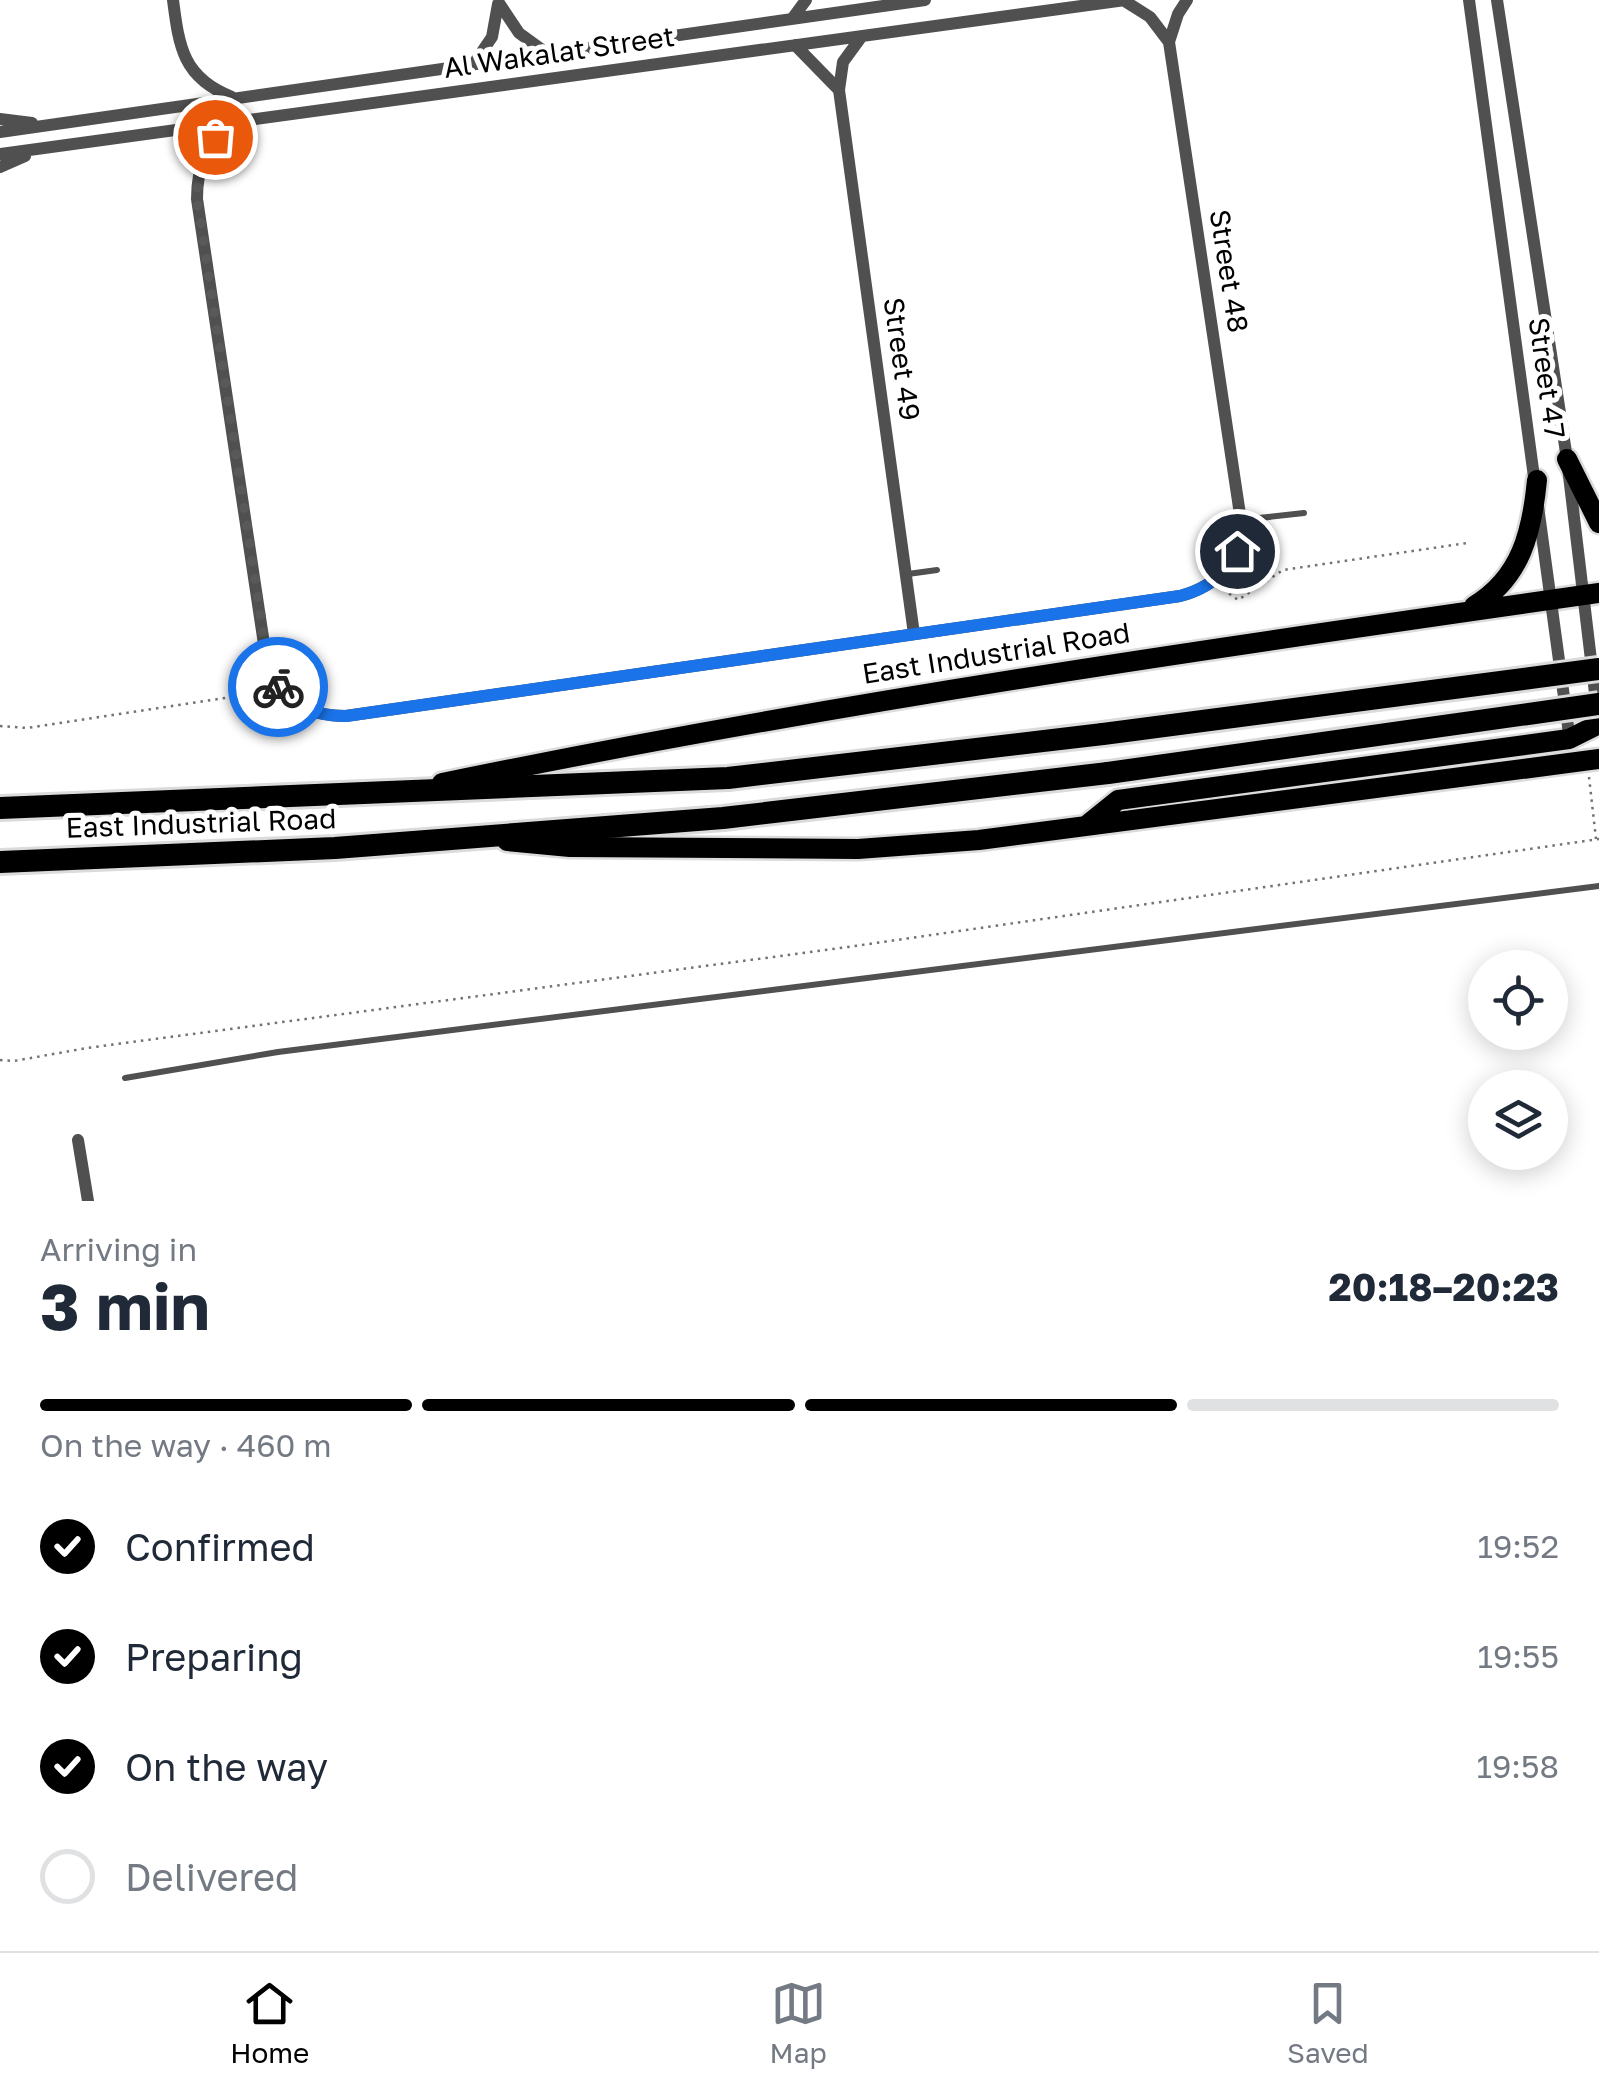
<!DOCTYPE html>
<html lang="en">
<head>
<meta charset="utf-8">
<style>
  body { margin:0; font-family:"Golos Text",sans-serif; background:#f6f6f7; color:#1f2937; height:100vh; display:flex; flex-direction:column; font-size:38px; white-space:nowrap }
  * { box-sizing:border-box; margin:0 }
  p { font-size:32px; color:#747a83 }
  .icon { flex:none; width:55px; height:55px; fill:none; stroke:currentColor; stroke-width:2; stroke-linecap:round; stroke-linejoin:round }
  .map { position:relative; height:1201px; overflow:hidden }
  .panel { display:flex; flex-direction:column; background:#fff; flex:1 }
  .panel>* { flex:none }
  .controls { position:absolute; left:1468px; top:950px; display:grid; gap:20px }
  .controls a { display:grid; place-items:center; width:100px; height:100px; border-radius:50%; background:#fff; box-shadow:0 5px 25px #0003; font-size:50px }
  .pin { position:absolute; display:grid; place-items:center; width:85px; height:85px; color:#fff; margin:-42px; border:5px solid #fff; border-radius:50%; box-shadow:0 2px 10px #0007 }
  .courier { position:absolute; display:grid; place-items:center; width:100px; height:100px; margin:-50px; border:8px solid #1a73e8; border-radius:50%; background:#fff; color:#222; box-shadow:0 2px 12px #0007 }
  .headline em { font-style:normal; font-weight:700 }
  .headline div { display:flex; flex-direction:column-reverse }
  .headline { display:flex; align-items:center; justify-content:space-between; height:170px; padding:0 40px }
  h1 { font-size:65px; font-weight:700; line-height:75px }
  .bar { display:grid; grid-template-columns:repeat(4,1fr); gap:15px 10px; align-content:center; height:120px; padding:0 40px }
  .bar i { height:12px; border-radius:8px; background:#e0e1e3 }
  .bar .active { background:#000 }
  .bar p { grid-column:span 4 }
  ol { padding:0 40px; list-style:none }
  li { display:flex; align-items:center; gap:30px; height:110px }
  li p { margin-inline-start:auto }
  li .icon { padding:10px; border-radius:50%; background:#000; color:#fff; stroke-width:4 }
  li:last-child { color:#747a83 }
  li i { width:55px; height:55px; border:5px solid #e0e1e3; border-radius:50% }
  .tab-bar { display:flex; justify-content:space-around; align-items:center; height:140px; border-top:2px solid #e0e1e3; background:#fff; font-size:28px; color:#747a83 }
  .tab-bar a { display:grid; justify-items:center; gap:5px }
  .tab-bar .active { color:#000 }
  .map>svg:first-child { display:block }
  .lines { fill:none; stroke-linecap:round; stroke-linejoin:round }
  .primary-casing { stroke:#dbdbdb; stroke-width:25 }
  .highway-casing { stroke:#dbdbdb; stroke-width:28 }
  .path { stroke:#727272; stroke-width:2.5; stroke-dasharray:2.5 5; stroke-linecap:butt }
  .lane { stroke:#505050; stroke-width:6 }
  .street { stroke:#505050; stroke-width:12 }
  .primary { stroke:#000; stroke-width:20 }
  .highway { stroke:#000; stroke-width:22 }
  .highway-bridge-casing { stroke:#dbdbdb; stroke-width:28; stroke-linecap:butt }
  .highway-bridge { stroke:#000; stroke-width:22 }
  .done { stroke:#595959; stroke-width:10; stroke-dasharray:0 18 }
  .route { stroke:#1a73e8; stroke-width:12 }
  .labels { text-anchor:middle; stroke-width:10; stroke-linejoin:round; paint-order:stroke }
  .street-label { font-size:28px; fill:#000; stroke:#fff }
</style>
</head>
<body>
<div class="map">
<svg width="1599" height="1201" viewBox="0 0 1599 1201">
  <rect width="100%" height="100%" fill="#fff"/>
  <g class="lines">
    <g class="primary-casing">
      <path id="primary" d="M1567 459 1599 523
        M1474 606C1521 578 1532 532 1537 480
        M442 783C824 704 1212 648 1599 593
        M1087 825 1118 800 1569 739 1599 724
        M507 841 570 847 858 849 979 840 1599 759"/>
    </g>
    <g class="highway-casing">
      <path id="highway" d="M0 808 728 778 1103 734
        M0 862 335 848 723 818 1108 773"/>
    </g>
    <path class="path" d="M1223 589 1238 600 1283 570 1467 543
      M0 726 27 728 238 696 280 707
      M1589 777 1596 839
      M0 1060 14 1061 87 1048 848 947 1599 839"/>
    <path class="lane" d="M1242 520 1304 513
      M908 574 937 570
      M125 1078 278 1052 1599 886"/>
    <path class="street" d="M173 0C179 47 183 78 232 97
      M1123 0 1150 17 1169 42
      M1469 0 1570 741
      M1497 0 1567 459 1597 710
      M499 3 519 33 548 54
      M792 19 806 0
      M862 36 843 62 839 90 914 634
      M795 45 839 90
      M473 65 492 37 498 4
      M0 119 32 123
      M232 123C207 145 197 165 197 199L267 664C283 700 306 716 346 716L1180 596C1218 586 1241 560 1241 521L1169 42 1178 14 1187 0
      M0 132 925 0
      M0 154 1125 0
      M0 167 25 156
      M78 1140 88 1201"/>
    <use href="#primary" class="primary"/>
    <use href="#highway" class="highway"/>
    <g class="highway-bridge-casing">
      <path id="highway-bridge" d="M1103 734 1599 669
        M1108 773 1599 704"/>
    </g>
    <use href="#highway-bridge" class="highway-bridge"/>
  </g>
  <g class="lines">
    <path class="done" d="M215 137C202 158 197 174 197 199L268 664 278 687"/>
    <path class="route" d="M278 687C297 709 317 716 346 716L1180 596C1207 589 1224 576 1237 551"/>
  </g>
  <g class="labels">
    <g class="street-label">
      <text transform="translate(559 52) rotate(-8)" y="10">Al Wakalat Street</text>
      <text transform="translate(1229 271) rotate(81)" y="10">Street 48</text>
      <text transform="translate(902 359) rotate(82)" y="10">Street 49</text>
      <text transform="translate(1547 378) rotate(82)" y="10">Street 47</text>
      <text transform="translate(996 653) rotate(-9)" y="10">East Industrial Road</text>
      <text transform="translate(201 823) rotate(-2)" y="10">East Industrial Road</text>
    </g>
  </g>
</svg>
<div class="controls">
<a><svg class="icon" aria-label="locate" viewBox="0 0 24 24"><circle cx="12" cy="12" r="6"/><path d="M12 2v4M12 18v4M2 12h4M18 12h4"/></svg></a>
<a><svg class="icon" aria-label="layers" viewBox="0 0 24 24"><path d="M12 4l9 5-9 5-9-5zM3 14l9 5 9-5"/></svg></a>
</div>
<div class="pin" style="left:215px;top:137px;background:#ea580c"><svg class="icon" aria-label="bag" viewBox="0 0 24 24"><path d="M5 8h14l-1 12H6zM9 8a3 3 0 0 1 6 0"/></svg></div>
<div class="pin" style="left:1237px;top:551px;background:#1f2937"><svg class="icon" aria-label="home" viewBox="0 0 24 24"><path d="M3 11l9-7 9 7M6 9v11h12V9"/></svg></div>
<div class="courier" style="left:278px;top:687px"><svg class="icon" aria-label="bike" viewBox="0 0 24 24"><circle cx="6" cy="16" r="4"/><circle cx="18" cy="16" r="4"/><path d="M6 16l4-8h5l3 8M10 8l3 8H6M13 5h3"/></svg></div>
</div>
<section class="panel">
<div class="headline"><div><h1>3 min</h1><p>Arriving in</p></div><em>20:18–20:23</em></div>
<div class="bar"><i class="active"></i><i class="active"></i><i class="active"></i><i></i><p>On the way · 460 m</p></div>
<ol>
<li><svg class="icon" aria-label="check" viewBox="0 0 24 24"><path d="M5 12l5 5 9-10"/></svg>Confirmed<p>19:52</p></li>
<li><svg class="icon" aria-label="check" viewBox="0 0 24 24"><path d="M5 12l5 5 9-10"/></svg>Preparing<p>19:55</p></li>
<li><svg class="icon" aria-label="check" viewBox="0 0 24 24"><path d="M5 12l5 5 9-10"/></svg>On the way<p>19:58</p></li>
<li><i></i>Delivered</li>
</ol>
</section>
<nav class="tab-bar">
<a class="active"><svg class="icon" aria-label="home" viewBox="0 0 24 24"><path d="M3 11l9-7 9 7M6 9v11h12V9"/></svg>Home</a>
<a><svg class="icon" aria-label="map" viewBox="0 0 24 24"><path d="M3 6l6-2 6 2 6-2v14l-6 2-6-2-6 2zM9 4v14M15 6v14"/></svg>Map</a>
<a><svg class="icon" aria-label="saved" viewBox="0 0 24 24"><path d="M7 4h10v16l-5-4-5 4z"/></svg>Saved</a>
</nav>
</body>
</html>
